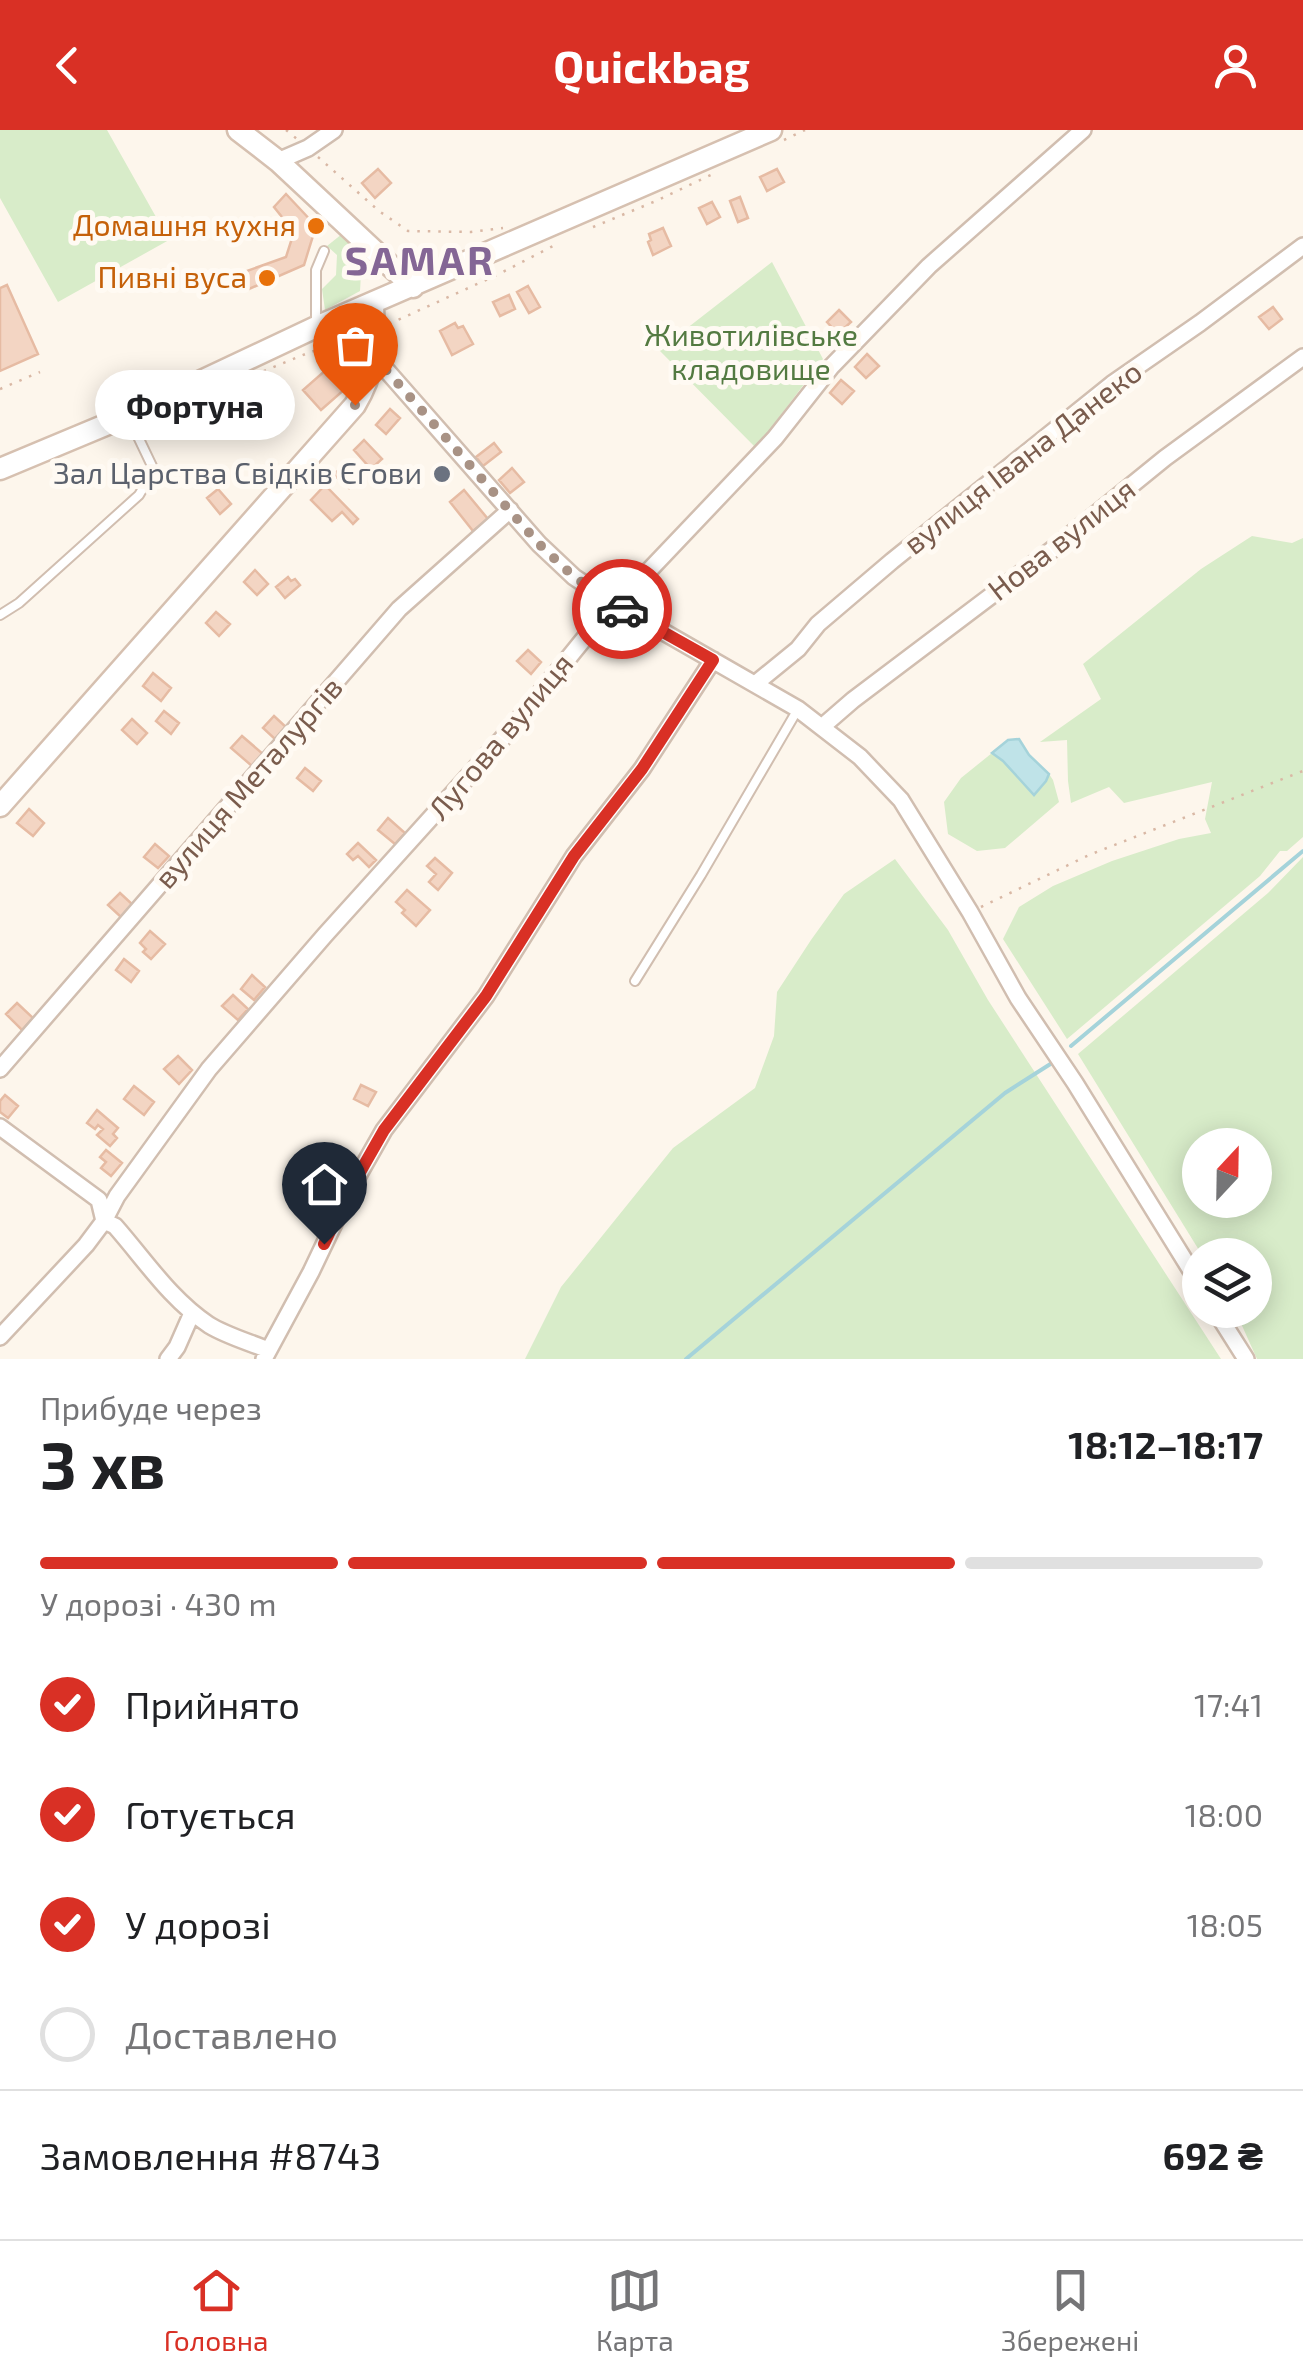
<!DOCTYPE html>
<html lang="uk">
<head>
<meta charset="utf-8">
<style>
  body { margin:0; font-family:"Exo 2",sans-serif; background:#f6f6f6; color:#202124; height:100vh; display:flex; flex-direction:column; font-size:38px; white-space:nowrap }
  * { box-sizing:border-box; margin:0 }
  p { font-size:32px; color:#757577 }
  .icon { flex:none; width:55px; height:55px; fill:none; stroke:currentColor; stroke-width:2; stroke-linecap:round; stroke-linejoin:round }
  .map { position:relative; height:1229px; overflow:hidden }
  .panel { display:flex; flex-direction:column; background:#fff; flex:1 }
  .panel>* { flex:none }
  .needle { width:65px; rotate:22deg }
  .buttons { position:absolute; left:1182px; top:998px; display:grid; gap:20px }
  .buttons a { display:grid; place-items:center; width:90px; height:90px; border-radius:50%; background:#fff; box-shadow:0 5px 25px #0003; font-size:50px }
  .pin { position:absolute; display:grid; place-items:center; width:85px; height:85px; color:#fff; margin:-102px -42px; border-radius:50% 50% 50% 0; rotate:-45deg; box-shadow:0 0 10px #0007 }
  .pin .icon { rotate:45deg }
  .courier { position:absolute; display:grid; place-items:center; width:100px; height:100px; margin:-50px; border:8px solid #d93025; border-radius:50%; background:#fff; color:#222; box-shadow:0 2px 12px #0007 }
  .bubble { position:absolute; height:70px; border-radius:35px; background:#fff; box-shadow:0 5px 25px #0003; font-size:32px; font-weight:700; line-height:70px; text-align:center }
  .overview em { font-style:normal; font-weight:700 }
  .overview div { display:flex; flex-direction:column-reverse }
  .overview { display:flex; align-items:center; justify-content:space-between; height:170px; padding:0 40px }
  h1 { font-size:65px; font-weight:700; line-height:75px }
  .bar { display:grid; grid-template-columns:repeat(4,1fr); gap:15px 10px; align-content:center; height:120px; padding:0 40px }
  .bar i { height:12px; border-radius:8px; background:#e0e0e0 }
  .bar .on { background:#d93025 }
  .bar p { grid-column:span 4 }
  .line { display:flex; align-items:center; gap:25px; padding:0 40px; border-top:2px solid #e0e0e0 }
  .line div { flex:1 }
  ol { padding:0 40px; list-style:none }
  li { display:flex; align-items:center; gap:30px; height:110px }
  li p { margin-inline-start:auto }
  li .icon { padding:10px; border-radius:50%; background:#d93025; color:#fff; stroke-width:4 }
  li:last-child { color:#757577 }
  li i { width:55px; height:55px; border:5px solid #e0e0e0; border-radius:50% }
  header { display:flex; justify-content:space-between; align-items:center; height:130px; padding:0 40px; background:#d93025; color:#fff; font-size:45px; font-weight:700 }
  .tab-bar { display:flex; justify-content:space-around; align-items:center; height:140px; border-top:2px solid #e0e0e0; background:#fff; font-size:28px; color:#757577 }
  .tab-bar a { display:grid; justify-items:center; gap:5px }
  .tab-bar .on { color:#d93025 }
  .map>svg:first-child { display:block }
  .green { fill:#d8ecc9; fill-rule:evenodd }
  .water { fill:#bfe3e8; stroke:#a5d3da; stroke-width:2.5 }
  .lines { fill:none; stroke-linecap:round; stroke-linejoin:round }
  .stream { stroke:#a5d3da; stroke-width:4 }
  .building { fill:#f3d5c3; stroke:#e6bba3; stroke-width:2.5 }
  .lane-casing { stroke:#d1beb0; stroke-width:12 }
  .street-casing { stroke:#d1beb0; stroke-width:20 }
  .secondary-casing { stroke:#d6c0b0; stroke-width:25 }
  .path { stroke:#d9b8a5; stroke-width:2.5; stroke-dasharray:2.5 8; stroke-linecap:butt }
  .lane { stroke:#fff; stroke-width:8 }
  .street { stroke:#fff; stroke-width:15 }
  .secondary { stroke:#fff; stroke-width:20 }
  .done { stroke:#a89285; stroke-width:10; stroke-dasharray:0 18 }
  .route { stroke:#d93025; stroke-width:12 }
  .food-dot { fill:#e8710a; stroke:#fffaf3; stroke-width:4 }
  .worship-dot { fill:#6b7280; stroke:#fffaf3; stroke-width:4 }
  .labels { text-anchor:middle; stroke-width:10; stroke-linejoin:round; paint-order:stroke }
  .food-label { font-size:30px; fill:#c56008; stroke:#fffaf3; text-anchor:end }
  .park-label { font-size:30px; fill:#537a41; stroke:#fffaf3 }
  .street-label { font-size:30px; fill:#7a5c4d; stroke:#fffaf3 }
  .worship-label { font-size:30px; fill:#5b616d; stroke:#fffaf3; text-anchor:end }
  .district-label { font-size:40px; font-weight:bold; letter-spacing:2.5px; fill:#846695; stroke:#fffaf3 }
</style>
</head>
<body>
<header><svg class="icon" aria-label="back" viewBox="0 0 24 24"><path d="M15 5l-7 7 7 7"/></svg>Quickbag<svg class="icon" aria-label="person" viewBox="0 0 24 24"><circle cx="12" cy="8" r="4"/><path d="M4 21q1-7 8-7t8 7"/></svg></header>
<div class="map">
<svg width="1303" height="1229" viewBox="0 0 1303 1229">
  <rect width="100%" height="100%" fill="#fdf6ec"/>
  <path class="green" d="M0 0H107L169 110 58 172 0 68Z
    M342 104C360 125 362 134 360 161L325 180 322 159 336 145 337 125 327 116Z
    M772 132 823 229 756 318 659 220Z
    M1252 406 1292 413 1303 408V707L1287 721H1280L1260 746 1067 909 1003 809 1019 777 1053 756 1112 731 1179 709 1211 703 1205 689 1212 652 1124 673 1109 657 1071 673 1068 651 1067 610 1040 612 1101 569 1083 534 1201 439Z
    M992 623 1003 631 1034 664 1049 644 1053 650 1059 672 1005 718 977 721 948 704 944 672 961 648Z
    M1303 727V1229H1257L1235 1180H1255V1125H1202L1078 924 1268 763ZM1200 1015H1255V1070H1200Z
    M895 729 948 800 988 870 1221 1229H525L561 1157 673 1018 755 958 774 906 777 862 811 810 844 764Z"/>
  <path class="water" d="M1019 609 1029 625 1049 644 1046 651 1034 665 1003 631 992 623 1008 610Z"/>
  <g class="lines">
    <path class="stream" d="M1071 916 1303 721
      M686 1229 1005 963 1052 933"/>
  </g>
  <path class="building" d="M378 39 391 53 375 68 362 53Z
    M777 39 784 52 767 61 760 47Z
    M286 64 316 96 304 135 249 159 244 142 286 127 294 102 274 77Z
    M740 67 748 88 738 92 730 71Z
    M712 72 720 87 707 94 699 78Z
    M663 98 671 116 653 125 648 112 651 110 649 104Z
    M7 155 38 224 0 241V158Z
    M528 156 540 177 529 183 517 162Z
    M509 165 515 179 500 186 493 172Z
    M1273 177 1282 189 1269 199 1259 187Z
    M839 180 851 192 838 204 827 192Z
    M455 193 458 198 463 196 473 214 452 225 440 201Z
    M867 224 879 236 866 248 855 237Z
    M327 239 345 259 321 280 303 260Z
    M841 250 854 261 842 274 830 263Z
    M390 279 400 288 386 304 376 295Z
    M364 310 382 329 371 339 354 320Z
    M494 313 501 322 483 336 476 327Z
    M344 334 359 347 349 358 334 345Z
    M512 338 524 352 510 363 499 350Z
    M325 355 358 389 353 394 342 382 332 391 311 370Z
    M218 359 231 374 220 384 207 368Z
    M464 360 488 389 473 401 450 372Z
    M255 440 268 454 257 465 244 452Z
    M288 447 291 451 295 449 300 455 285 468 276 457Z
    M216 482 230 494 219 506 206 493Z
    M528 520 541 532 531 544 517 531Z
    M153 543 171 558 161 571 143 556Z
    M164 581 179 593 171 604 156 591Z
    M274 586 287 598 276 610 263 598Z
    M132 589 147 603 137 614 122 600Z
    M242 606 263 624 252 636 231 618Z
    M305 638 321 651 313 661 297 648Z
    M29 679 44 693 33 706 17 693Z
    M388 688 405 703 395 714 378 700Z
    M358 713 376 730 369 737 358 726 353 730 347 724Z
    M155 714 169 726 158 738 144 727Z
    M435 728 452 743 438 760 429 752 436 744 427 736Z
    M407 760 430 780 416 796 402 783 405 780 396 772Z
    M120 763 133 775 121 787 108 775Z
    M150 801 165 814 151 829 143 822 146 819 140 813Z
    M124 829 139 841 131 852 116 840Z
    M252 845 265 857 254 870 241 859Z
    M233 865 248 879 238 890 222 876Z
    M17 873 33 888 22 900 6 884Z
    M178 926 192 940 179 954 164 939Z
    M361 955 376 962 368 976 354 969Z
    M134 956 154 972 144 985 124 969Z
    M5 965 18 976 8 988 0 982V971Z
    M97 980 118 998 113 1004 117 1008 110 1016 97 1005 103 999 98 995 95 999 87 993Z
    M106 1020 122 1033 111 1046 101 1038 106 1032 100 1027Z"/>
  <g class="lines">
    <g class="lane-casing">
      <path id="lane" d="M316 193V140L324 121
        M0 485 19 473 139 365 149 348 152 336 130 290
        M635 851 701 745 798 579"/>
    </g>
    <g class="street-casing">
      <path id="street" d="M278 31 308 18 334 0
        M374 226 539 414 574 447 613 473 798 579 860 627 901 670 970 782 1018 868 1075 953 1200 1155
        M755 554 798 519 818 494 892 431 1112 254 1200 193 1303 116
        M823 596 853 570 1053 419 1165 328 1303 227
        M0 939 399 479 510 380
        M0 997 99 1070 104 1091 115 1096C145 1130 170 1169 209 1195 227 1206 249 1212 268 1220
        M1215 1180 1246 1229
        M0 1207 86 1115 104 1091 117 1066 209 939 325 805 511 599 613 473 641 449 775 308 831 237 929 136 1083 0
        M168 1229 177 1217 192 1183
        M264 1229 311 1142 351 1058 384 1000 486 866 574 726 642 639 713 530"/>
    </g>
    <g class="secondary-casing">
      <path id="secondary" d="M238 0 278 31 413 157
        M0 339 127 286 316 197 771 0
        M0 676 355 275C377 238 374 215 373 173"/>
    </g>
    <path class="path" d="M286 0 297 9
      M784 10 805 0
      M318 27 379 81 408 101 471 102 503 98
      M593 97 656 71 713 44
      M389 194 497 145 553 116 556 111
      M254 245 308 223 359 206
      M0 259 40 242
      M981 777 1089 725 1303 641"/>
    <use href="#lane" class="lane"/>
    <use href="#street" class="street"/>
    <use href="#secondary" class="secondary"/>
  </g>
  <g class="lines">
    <path class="done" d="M355 275 371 244 374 226 539 414 574 447 622 479"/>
    <path class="route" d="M324 1114 351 1058 384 1000 486 866 574 726 642 639 713 530 622 479"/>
  </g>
  <g class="food-dot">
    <circle cx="316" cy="96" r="10"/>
    <circle cx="267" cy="148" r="10"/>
  </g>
  <circle class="worship-dot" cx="442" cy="344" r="10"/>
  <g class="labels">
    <g class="food-label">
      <text x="296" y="106">Домашня кухня</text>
      <text x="247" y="158">Пивні вуса</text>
    </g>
    <g class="park-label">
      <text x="751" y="216">Животилівське<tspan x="751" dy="34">кладовище</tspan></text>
    </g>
    <g class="street-label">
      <text transform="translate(1023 328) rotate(-38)" y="10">вулиця Івана Данеко</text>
      <text transform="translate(1062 410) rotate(-38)" y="10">Нова вулиця</text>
      <text transform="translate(501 607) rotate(-50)" y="10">Лугова вулиця</text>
      <text transform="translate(249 653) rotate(-49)" y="10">вулиця Металургів</text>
    </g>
    <g class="worship-label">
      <text x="422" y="354">Зал Царства Свідків Єгови</text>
    </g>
    <g class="district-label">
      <text x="420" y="145">SAMAR</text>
    </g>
  </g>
</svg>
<div class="buttons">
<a><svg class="needle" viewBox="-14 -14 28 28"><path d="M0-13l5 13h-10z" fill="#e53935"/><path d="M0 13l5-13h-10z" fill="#757577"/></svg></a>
<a><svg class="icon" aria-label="layers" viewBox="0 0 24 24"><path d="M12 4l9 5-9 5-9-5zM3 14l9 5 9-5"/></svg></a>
</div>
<div class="pin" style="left:355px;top:275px;background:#ea580c"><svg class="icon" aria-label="bag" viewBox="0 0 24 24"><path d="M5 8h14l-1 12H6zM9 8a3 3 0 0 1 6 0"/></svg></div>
<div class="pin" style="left:324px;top:1114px;background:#1f2937"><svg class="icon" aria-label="home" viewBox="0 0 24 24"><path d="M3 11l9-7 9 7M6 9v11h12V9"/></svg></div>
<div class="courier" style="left:622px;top:479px"><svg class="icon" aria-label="car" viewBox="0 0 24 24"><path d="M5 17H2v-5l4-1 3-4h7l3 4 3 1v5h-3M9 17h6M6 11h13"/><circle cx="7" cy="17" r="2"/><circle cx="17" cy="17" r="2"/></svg></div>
<div class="bubble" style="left:95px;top:240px;width:200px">Фортуна</div>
</div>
<section class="panel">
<div class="overview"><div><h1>3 хв</h1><p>Прибуде через</p></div><em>18:12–18:17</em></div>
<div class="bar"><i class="on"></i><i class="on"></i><i class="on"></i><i></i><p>У дорозі · 430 m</p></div>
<ol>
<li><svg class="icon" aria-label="check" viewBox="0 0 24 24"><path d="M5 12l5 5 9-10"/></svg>Прийнято<p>17:41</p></li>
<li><svg class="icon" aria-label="check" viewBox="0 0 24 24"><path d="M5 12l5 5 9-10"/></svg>Готується<p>18:00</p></li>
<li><svg class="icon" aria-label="check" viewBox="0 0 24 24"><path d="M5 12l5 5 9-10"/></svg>У дорозі<p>18:05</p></li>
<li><i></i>Доставлено</li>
</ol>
<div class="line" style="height:130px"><div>Замовлення #8743</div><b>692 ₴</b></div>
</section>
<nav class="tab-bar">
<a class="on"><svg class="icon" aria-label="home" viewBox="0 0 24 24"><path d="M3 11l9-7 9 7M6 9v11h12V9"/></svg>Головна</a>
<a><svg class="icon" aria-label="map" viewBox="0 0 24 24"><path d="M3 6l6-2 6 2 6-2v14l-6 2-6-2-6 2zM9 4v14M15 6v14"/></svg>Карта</a>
<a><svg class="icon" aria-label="saved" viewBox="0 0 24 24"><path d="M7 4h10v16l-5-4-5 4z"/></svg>Збережені</a>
</nav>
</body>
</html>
